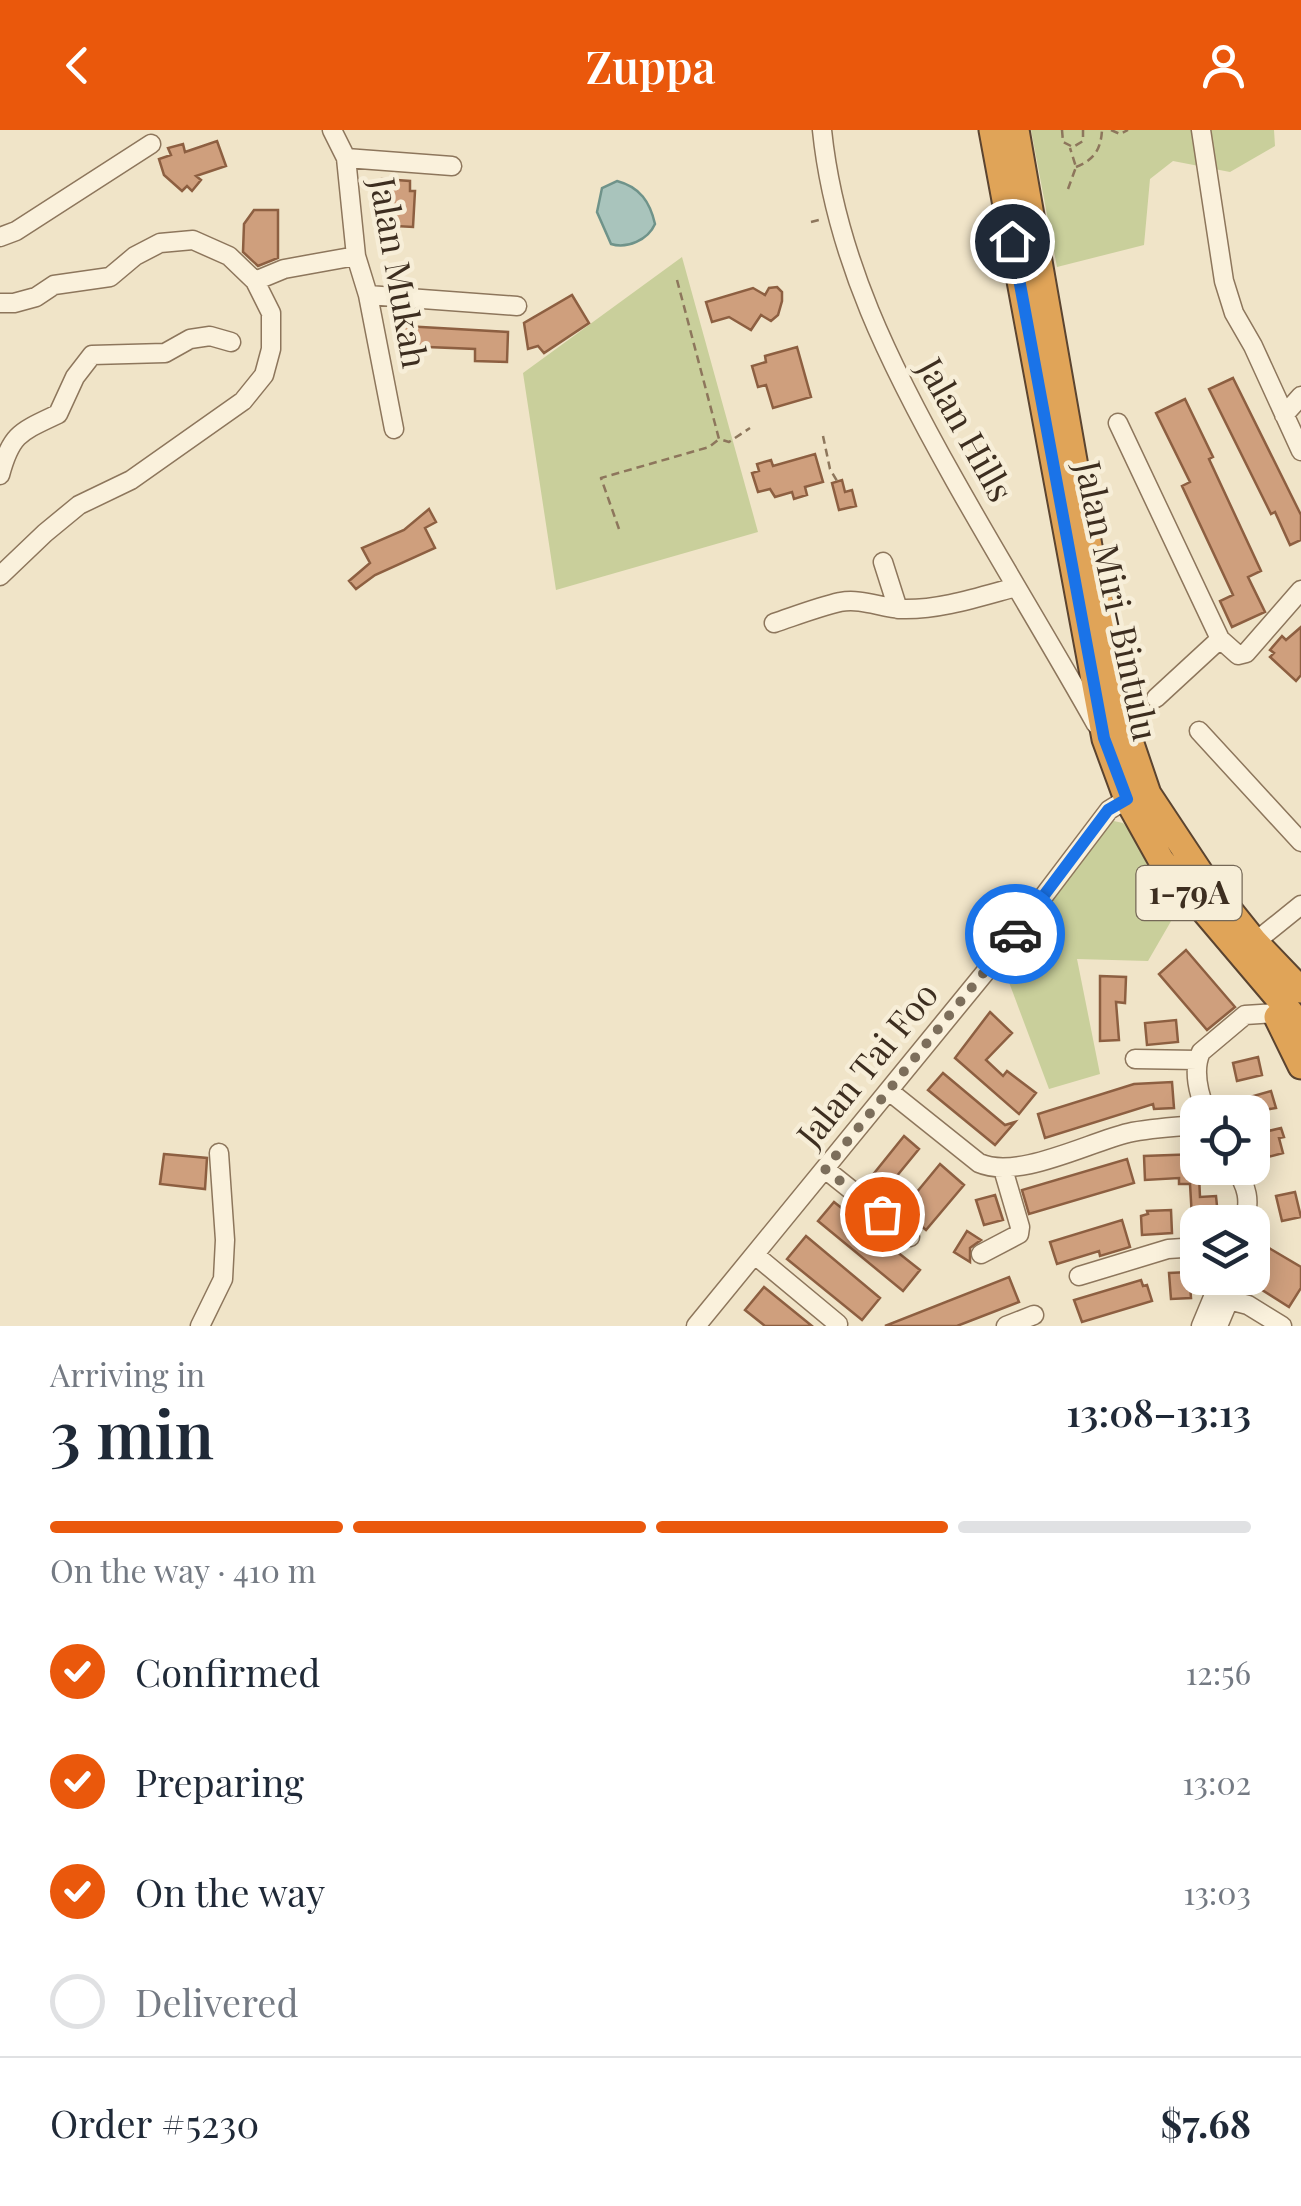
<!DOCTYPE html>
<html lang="en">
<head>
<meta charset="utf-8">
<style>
  body { margin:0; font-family:"Playfair Display",serif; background:#f6f6f7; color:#1f2937; height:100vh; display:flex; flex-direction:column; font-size:38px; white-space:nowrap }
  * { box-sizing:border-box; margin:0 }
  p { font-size:32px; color:#747a83 }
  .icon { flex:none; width:55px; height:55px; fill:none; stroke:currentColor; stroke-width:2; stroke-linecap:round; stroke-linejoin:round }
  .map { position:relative; height:1196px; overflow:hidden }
  .details { display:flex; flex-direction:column; background:#fff; flex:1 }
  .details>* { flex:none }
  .tools { position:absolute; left:1180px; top:965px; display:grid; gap:20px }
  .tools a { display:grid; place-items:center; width:90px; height:90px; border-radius:20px; background:#fff; box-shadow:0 5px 25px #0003; font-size:50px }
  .pin { position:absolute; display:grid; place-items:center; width:85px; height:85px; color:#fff; margin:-42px; border:5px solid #fff; border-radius:50%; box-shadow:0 2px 10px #0007 }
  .courier { position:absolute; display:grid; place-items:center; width:100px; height:100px; margin:-50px; border:8px solid #1a73e8; border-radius:50%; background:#fff; color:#222; box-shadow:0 2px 12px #0007 }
  .headline em { font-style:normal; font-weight:600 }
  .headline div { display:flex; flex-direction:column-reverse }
  .headline { display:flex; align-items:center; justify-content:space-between; height:170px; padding:0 50px }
  h1 { font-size:65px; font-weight:600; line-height:75px }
  .bar { display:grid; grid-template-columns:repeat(4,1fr); gap:15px 10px; align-content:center; height:120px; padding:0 50px }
  .bar i { height:12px; border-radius:8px; background:#e0e1e3 }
  .bar .on { background:#ea580c }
  .bar p { grid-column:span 4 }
  .line { display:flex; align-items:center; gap:25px; padding:0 50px; border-top:2px solid #e0e1e3 }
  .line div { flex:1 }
  ol { padding:0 50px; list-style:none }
  li { display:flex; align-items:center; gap:30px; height:110px }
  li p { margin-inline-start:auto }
  li .icon { padding:10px; border-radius:50%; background:#ea580c; color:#fff; stroke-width:4 }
  li:last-child { color:#747a83 }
  li i { width:55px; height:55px; border:5px solid #e0e1e3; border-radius:50% }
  header { display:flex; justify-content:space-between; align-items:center; height:130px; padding:0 50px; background:#ea580c; color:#fff; font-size:45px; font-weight:600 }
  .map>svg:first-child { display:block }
  .green { fill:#c9cf9b }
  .water { fill:#a9c4bc; stroke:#6f938a; stroke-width:2.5 }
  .building { fill:#cf9f7d; stroke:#8d5f41; stroke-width:2.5 }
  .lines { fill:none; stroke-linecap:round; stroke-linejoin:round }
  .minor-casing { stroke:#8d765c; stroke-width:21 }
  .highway-casing { stroke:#5b4430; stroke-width:29 }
  .path { stroke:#8d765c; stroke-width:2.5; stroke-dasharray:8 5; stroke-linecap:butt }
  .minor { stroke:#faf1dc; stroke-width:18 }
  .highway { stroke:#e0a458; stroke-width:25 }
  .done { stroke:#7c6e5b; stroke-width:10; stroke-dasharray:0 18 }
  .route { stroke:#1a73e8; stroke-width:12 }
  .labels { text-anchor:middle; stroke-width:9; stroke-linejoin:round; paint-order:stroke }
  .shield { fill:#f7eed8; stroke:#756857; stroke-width:2.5 }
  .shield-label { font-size:32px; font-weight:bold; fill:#3d2e20 }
  .street-label { font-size:35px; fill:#3d2e20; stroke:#f7eed8 }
</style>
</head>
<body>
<header><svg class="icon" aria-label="back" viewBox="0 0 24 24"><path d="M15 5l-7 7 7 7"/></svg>Zuppa<svg class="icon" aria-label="person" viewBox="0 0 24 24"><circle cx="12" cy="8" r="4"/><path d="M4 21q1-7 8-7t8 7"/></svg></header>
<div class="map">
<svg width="1301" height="1196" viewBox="0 0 1301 1196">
  <rect width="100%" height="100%" fill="#f0e4c8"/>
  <path class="green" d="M1031 0H1274L1275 16 1230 42 1173 31 1150 49 1144 115 1057 137Z
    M682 127 758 402 556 460 523 243Z
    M1109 690 1123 693 1134 706 1148 737 1151 759 1174 786 1148 831 1077 829 1100 944 1049 959 1001 831Z"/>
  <path class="water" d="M617 51C640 57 650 72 655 94 648 110 627 119 611 114L597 82 602 58Z"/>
  <path class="building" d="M217 11 226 36 196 46 201 50 192 61 187 56 182 61 164 45 159 29 171 25 168 18 183 14 185 22Z
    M382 49 410 51V61H415L413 97 377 95V84L374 83 375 57 382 58Z
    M254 80H278V128L258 136 243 122 244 94Z
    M777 157 782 162V171L778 185 771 191 761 185 751 200 729 187 712 192 706 172 753 158 765 165 769 158Z
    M572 165 589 193 544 223 538 216 528 219 524 193Z
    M404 196 508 202 507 232 475 231V219L404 216Z
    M797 217 811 267 773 278 766 255 758 257 752 236 766 232 765 226Z
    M1233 248 1301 385V410L1290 415 1275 382 1271 384 1209 259Z
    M1185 269 1213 327 1209 329 1261 441 1248 447 1265 482 1232 497 1220 471 1233 465 1182 356 1190 352 1156 283Z
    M815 324 823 352 805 357 807 365 794 369 792 362 775 367 770 359 758 362 752 343 759 341 757 334 771 330 773 336Z
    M842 350 845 362 852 360 856 376 839 380 832 353Z
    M429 379 436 392 425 398 435 418 375 445 356 459 349 451 370 433 362 418 404 400Z
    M1301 497V545L1296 551 1270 527 1274 523 1270 520 1282 506 1286 510Z
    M1186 820 1235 877 1207 900 1159 844Z
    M1100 846 1126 847 1125 873 1116 872 1119 910 1100 911Z
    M990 882 1012 903 986 930 1003 946 1007 941 1036 963 1019 984 955 928Z
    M1176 890 1178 912 1147 915 1145 893Z
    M1258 927 1262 945 1237 951 1233 933Z
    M943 943 1005 995 1015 992 995 1015 928 960Z
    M1172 952 1174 978 1154 979 1153 974 1045 1008 1038 984 1134 954Z
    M1271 961 1276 978 1250 982 1246 968Z
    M1281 998 1284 1007 1279 1008 1283 1023 1264 1028 1260 1003Z
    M904 1006 919 1019 882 1064 867 1052Z
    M164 1024 207 1028 205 1059 160 1054Z
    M1198 1024 1200 1067 1216 1066 1218 1086 1192 1088 1190 1054H1179V1048L1145 1050 1144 1026Z
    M1127 1029 1134 1053 1029 1084 1022 1060Z
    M940 1034 964 1055 926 1100 902 1080Z
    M1295 1062 1301 1087 1282 1091 1276 1066Z
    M995 1065 1003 1090 984 1095 976 1070Z
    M834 1072 920 1140 903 1161 818 1091Z
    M1171 1080 1172 1103 1142 1105 1141 1086 1148 1084 1147 1081Z
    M1122 1090 1130 1117 1100 1126 1099 1121 1057 1134 1050 1112Z
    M967 1101 981 1110 970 1118V1132L954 1122Z
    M806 1106 880 1168 862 1190 787 1129Z
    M1269 1118 1301 1137V1158L1289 1177 1248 1151Z
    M1189 1142 1191 1168 1171 1169 1169 1143Z
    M1009 1147 1019 1172 957 1196H885Z
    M1141 1150 1143 1156 1147 1155 1152 1171 1082 1192 1074 1170Z
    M764 1157 812 1196H765L745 1180Z"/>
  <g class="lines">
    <g class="minor-casing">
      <path id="minor" d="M332 0 346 28 356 126 368 165 394 299
        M822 0C835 127 892 239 954 349 1000 431 1050 512 1096 594
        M1201 0 1224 151 1234 183 1253 216 1301 321
        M346 28 452 36
        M0 107 16 101 151 14
        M255 151 284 139 356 126
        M368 165 517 176
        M0 173H14L36 167 54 155 110 147 135 126 160 113 193 110 229 126 255 151 271 183V219L264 245 243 271 131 350 79 375 45 403 0 446
        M1284 285 1301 266
        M1118 293 1220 509 1238 525 1246 523 1301 460
        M0 345C11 304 20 302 58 284L75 247 92 225 165 223 190 209 210 206 231 212
        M883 432 898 479
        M774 493C795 486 818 477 840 472 862 468 881 478 902 479 940 480 979 467 1016 457
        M1156 568 1220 509
        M1199 601 1301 712
        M1255 812 1301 775
        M1135 929 1197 930
        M889 961 979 1033C1018 1050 1087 1013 1128 1003 1151 998 1174 997 1198 995
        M1206 982C1199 964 1192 941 1201 922L1245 885 1275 883
        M1235 1038C1247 1057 1251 1070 1244 1092
        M825 1039 910 1107
        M981 1124 1019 1104 1020 1097 1003 1039
        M755 1125 838 1194
        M1079 1146 1168 1119 1198 1117
        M200 1196 223 1149 225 1110 219 1023
        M696 1196 996 829 1109 680 1127 669
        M1006 1196 1034 1185
        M1201 1196 1221 1148
        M1218 1196 1229 1170 1248 1175 1282 1196"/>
    </g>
    <g class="highway-casing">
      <path id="highway" d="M992 0 1105 609 1127 669 1161 730 1290 882 1301 900
        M1016 0 1093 439 1129 608 1148 664 1203 747 1255 812 1301 860
        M1277 887 1301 936"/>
    </g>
    <path class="path" d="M1062 0 1063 12 1073 17 1083 11V0
      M1111 0 1120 4 1128 0
      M1076 37C1094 30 1101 19 1102 0
      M1068 59 1076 37 1070 18
      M811 92 823 89
      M677 150 719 309 729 312 750 298
      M823 306 830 339 837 351
      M619 399 601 348 709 317 718 310"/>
    <use href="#minor" class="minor"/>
    <use href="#highway" class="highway"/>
  </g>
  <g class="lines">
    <path class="done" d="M882 1084 825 1039 1015 804"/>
    <path class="route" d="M1012 111 1104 608 1127 669 1108 680 1015 804"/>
  </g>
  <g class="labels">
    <rect class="shield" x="1136.5" y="736" width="105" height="54" rx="8"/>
    <g class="shield-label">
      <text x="1189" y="774">1-79A</text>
    </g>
    <g class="street-label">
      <text transform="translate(398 143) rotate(80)" y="12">Jalan Mukah</text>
      <text transform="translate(965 300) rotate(61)" y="12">Jalan Hills</text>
      <text transform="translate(1116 471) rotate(78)" y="12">Jalan Miri-Bintulu</text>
      <text transform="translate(868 935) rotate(-51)" y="12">Jalan Tai Foo</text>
    </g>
  </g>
</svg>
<div class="tools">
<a><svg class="icon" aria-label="locate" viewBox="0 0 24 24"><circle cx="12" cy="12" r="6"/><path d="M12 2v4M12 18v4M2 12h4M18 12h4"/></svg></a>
<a><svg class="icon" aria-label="layers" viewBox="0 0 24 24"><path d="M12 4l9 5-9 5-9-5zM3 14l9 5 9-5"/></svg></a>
</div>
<div class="pin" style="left:882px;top:1084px;background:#ea580c"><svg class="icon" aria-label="bag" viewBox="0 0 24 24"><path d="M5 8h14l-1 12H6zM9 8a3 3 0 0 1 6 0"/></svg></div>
<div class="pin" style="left:1012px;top:111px;background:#1f2937"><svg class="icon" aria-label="home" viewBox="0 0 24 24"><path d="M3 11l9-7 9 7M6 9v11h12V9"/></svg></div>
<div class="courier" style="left:1015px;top:804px"><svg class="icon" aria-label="car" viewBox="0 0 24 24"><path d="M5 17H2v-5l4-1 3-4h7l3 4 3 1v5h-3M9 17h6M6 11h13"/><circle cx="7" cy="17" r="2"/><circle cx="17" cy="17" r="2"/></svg></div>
</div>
<section class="details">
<div class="headline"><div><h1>3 min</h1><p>Arriving in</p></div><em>13:08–13:13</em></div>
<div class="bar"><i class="on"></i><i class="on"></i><i class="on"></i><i></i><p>On the way · 410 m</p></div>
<ol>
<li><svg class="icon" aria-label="check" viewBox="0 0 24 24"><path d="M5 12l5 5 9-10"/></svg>Confirmed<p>12:56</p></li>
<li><svg class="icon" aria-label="check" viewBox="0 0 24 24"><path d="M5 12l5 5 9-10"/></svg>Preparing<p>13:02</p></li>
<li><svg class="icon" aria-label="check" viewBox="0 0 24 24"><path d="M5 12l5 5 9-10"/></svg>On the way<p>13:03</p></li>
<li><i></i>Delivered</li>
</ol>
<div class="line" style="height:130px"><div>Order #5230</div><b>$7.68</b></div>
</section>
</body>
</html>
